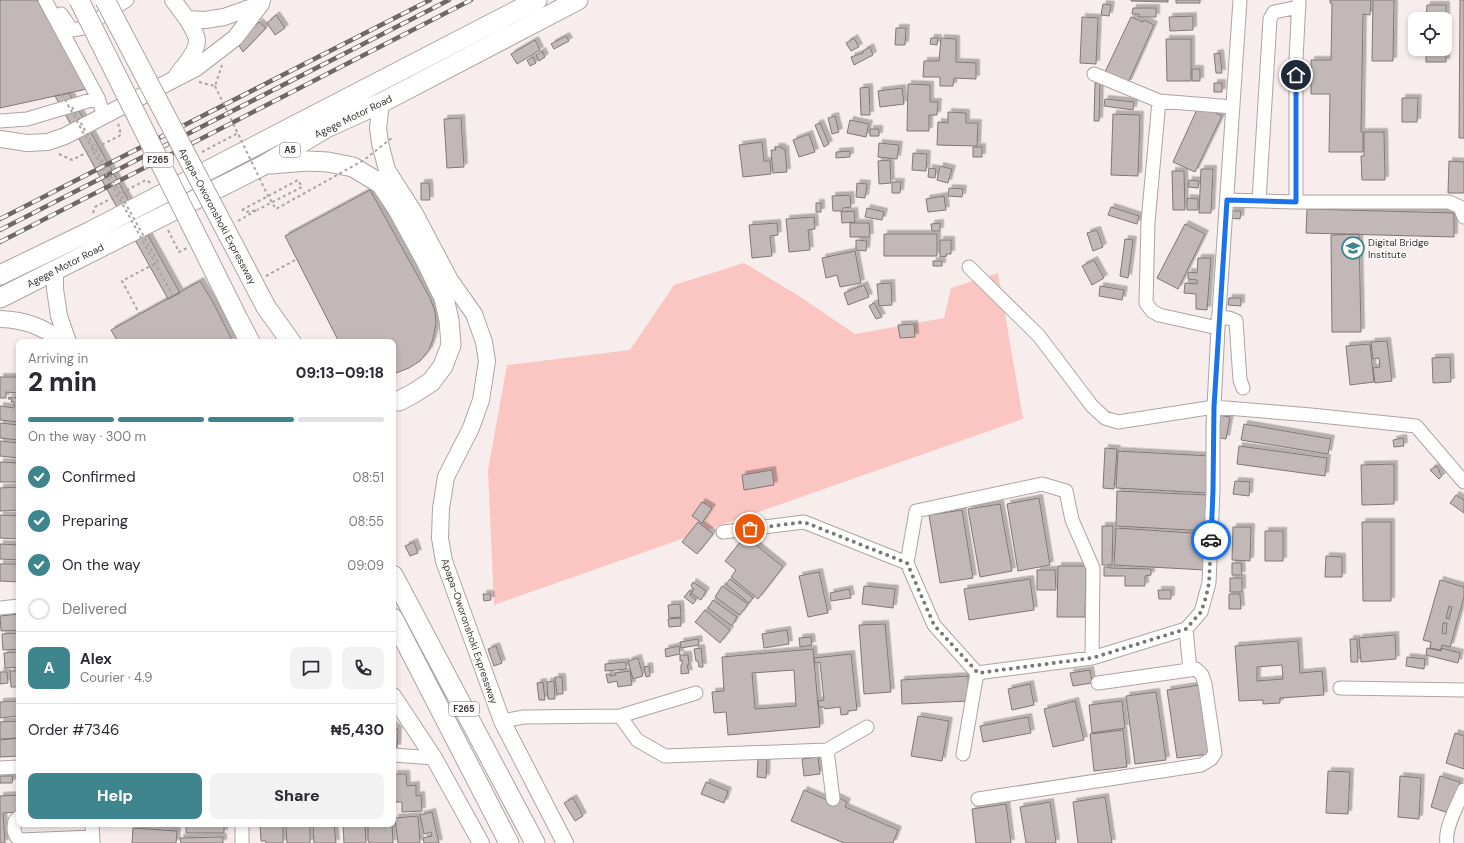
<!DOCTYPE html>
<html lang="en">
<head>
<meta charset="utf-8">
<style>
  body { margin:0; font-family:"DM Sans",sans-serif; background:#f2f2f3; color:#2b2b33; height:100vh; display:flex; flex-direction:column; font-size:15px; white-space:nowrap }
  * { box-sizing:border-box; margin:0 }
  p { font-size:13px; color:#7c7c81 }
  .icon { flex:none; width:22px; height:22px; fill:none; stroke:currentColor; stroke-width:2; stroke-linecap:round; stroke-linejoin:round }
  .map { position:relative; flex:1; overflow:hidden }
  .side { position:absolute; left:16px; top:339px; width:380px; height:488px; display:flex; flex-direction:column; background:#fff; border-radius:8px; box-shadow:0 2px 6px #0003 }
  .side>* { flex:none }
  .fabs { position:absolute; left:1408px; top:12px; display:grid; gap:8px }
  .fabs a { display:grid; place-items:center; width:44px; height:44px; border-radius:8px; background:#fff; box-shadow:0 2px 6px #0003; font-size:20px }
  .pin { position:absolute; display:grid; place-items:center; width:34px; height:34px; color:#fff; margin:-17px; border:2px solid #fff; border-radius:50%; box-shadow:0 1px 4px #0007 }
  .courier { position:absolute; display:grid; place-items:center; width:40px; height:40px; margin:-20px; border:3px solid #1a73e8; border-radius:50%; background:#fff; color:#222; box-shadow:0 1px 5px #0007 }
  .head em { font-style:normal; font-weight:800 }
  .head div { display:flex; flex-direction:column-reverse }
  .head { display:flex; align-items:center; justify-content:space-between; height:68px; padding:0 12px }
  h1 { font-size:26px; font-weight:800; line-height:30px }
  .bar { display:grid; grid-template-columns:repeat(4,1fr); gap:6px 4px; align-content:center; height:48px; padding:0 12px }
  .bar i { height:5px; border-radius:3px; background:#e1e1e2 }
  .bar .active { background:#3e858d }
  .bar p { grid-column:span 4 }
  .line { display:flex; align-items:center; gap:10px; padding:0 12px; border-top:1px solid #e1e1e2 }
  .line div { flex:1 }
  .round { display:grid; place-items:center; flex:none; width:42px; height:42px; border-radius:8px; background:#f2f2f3 }
  ol { padding:0 12px; list-style:none }
  li { display:flex; align-items:center; gap:12px; height:44px }
  li p { margin-inline-start:auto }
  li .icon { padding:4px; border-radius:50%; background:#3e858d; color:#fff; stroke-width:4 }
  li:last-child { color:#7c7c81 }
  li i { width:22px; height:22px; border:2px solid #e1e1e2; border-radius:50% }
  .cta { display:flex; gap:8px; margin-top:auto; padding:8px 12px }
  .cta a { flex:1; height:46px; border-radius:8px; background:#3e858d; color:#fff; font-size:16px; font-weight:800; line-height:46px; text-align:center }
  .cta a+a { background:#f2f2f3; color:#2b2b33 }
  .map>svg:first-child { display:block }
  .green { fill:#fbc6c1 }
  .building { fill:#c1b8b7; stroke:#807877; fill-rule:evenodd; filter:url(#shadow) }
  .lines { fill:none; stroke-linecap:round; stroke-linejoin:round }
  .minor-casing { stroke:#ada4a3; stroke-width:15 }
  .major-casing { stroke:#ada4a3; stroke-width:18 }
  .highway-casing { stroke:#ada4a3; stroke-width:21 }
  .path { stroke:#aaa3a2; stroke-width:2; stroke-dasharray:3 3; stroke-linecap:butt }
  .minor { stroke:#fff; stroke-width:13 }
  .major { stroke:#fff; stroke-width:16 }
  .highway { stroke:#fff; stroke-width:19 }
  .rail-casing { stroke:#6d6767; stroke-width:4.5 }
  .rail { stroke:#fefcfc; stroke-width:3; stroke-dasharray:9; stroke-linecap:butt }
  .highway-bridge-casing { stroke:#ada4a3; stroke-width:21; stroke-linecap:butt }
  .path-bridge { stroke:#aaa3a2; stroke-width:2; stroke-dasharray:3 3; stroke-linecap:butt }
  .highway-bridge { stroke:#fff; stroke-width:19 }
  .done { stroke:#7c7676; stroke-width:4; stroke-dasharray:0 7.2 }
  .route { stroke:#1a73e8; stroke-width:5 }
  .labels { text-anchor:middle; stroke-width:3; stroke-linejoin:round; paint-order:stroke }
  .shield { fill:#fefcfc; stroke:#757171; stroke-width:1 }
  .shield-label { font-size:9px; font-weight:bold; fill:#3a3636 }
  .street-label { font-size:10px; fill:#3a3636; stroke:#fefcfc }
  .poi-label { font-size:10px; fill:#3a3636; stroke:#fefcfc; text-anchor:start }
</style>
</head>
<body>
<div class="map">
<svg width="1464" height="843" viewBox="0 0 1464 843">
  <defs>
    <filter id="shadow"><feDropShadow dx="3.5" dy="-3.5" stdDeviation="0" flood-color="#0004"/></filter>
  </defs>
  <rect width="100%" height="100%" fill="#f6edec"/>
  <path class="green" d="M744 263 796 294 855 334 944 318 951 288 998 273 1023 419 494 605 488 470 507 365 630 350 674 285Z"/>
  <path class="building" d="M0 0H37L87 89 0 108Z
    M1131 0H1168V2L1131 1Z
    M1176 0H1200V3H1176Z
    M1330 0H1371L1370 15 1363 14 1361 132H1363V152H1329L1330 94H1311V60H1331L1332 3H1330Z
    M1373 0H1394L1393 61H1372Z
    M1460 0H1464V138H1459Z
    M1103 4 1111 5 1109 16 1101 15Z
    M1427 5H1446V62H1426V49H1445V19H1426Z
    M1133 8H1156V17H1139V14H1132Z
    M276 15 285 28 275 35 267 23Z
    M1193 16V30L1170 31 1169 17Z
    M1082 17 1098 18 1096 64 1080 63Z
    M1131 17 1143 22 1144 20 1154 25 1128 83 1105 72Z
    M259 22 266 28 243 52 238 44Z
    M896 28H906L905 45H895Z
    M566 36 569 41 554 49 551 44Z
    M854 38 859 47 851 51 846 43Z
    M931 38H938L937 45 930 44Z
    M941 38 956 39V62L976 63V79L954 78 953 86H940V77H923L924 61H939Z
    M1166 39H1191V81H1167Z
    M535 40 540 50 517 64 511 54Z
    M870 47 873 55 854 65 851 57 863 53V51Z
    M542 51 545 57 539 61 536 55Z
    M1220 53 1222 73H1216L1214 54Z
    M533 57 536 63 530 66 527 60Z
    M1192 69H1200V81H1192Z
    M1095 83H1100L1099 121H1094Z
    M1214 83H1222V92H1214Z
    M908 84 930 85V102H938L937 115H929V131H907Z
    M869 87 870 115H861L860 88Z
    M902 88 904 104 880 107 878 91Z
    M69 93 180 293 168 299 55 96Z
    M1402 98H1418L1417 122H1402Z
    M1105 99 1134 102 1133 110 1104 106Z
    M1199 105 1222 116 1195 172 1173 162Z
    M948 112 966 113V123H978L977 146 937 145 938 122 948 123Z
    M1113 114 1140 115 1138 176 1111 175Z
    M835 116 839 132 832 134 828 118Z
    M461 118 464 167 447 168 444 119Z
    M850 120 869 124 866 137 847 133Z
    M820 123 829 144 824 147 815 125Z
    M870 129H879V136H870Z
    M1364 132H1384L1385 180H1362L1361 156H1364Z
    M809 134 815 152 799 157 793 140Z
    M762 142 764 161H770L771 174 743 177 739 145Z
    M879 143 899 145 897 159 878 157Z
    M775 147H782V149H785L787 172 773 173 771 150H776Z
    M973 147H982V157H973Z
    M850 151V157L836 158V152Z
    M913 153 927 154 926 171 912 170Z
    M890 160 891 183 879 184 878 161Z
    M1449 161 1464 162V193H1448Z
    M940 166 952 169 948 183 937 180Z
    M929 168 936 169 935 178 928 177Z
    M1201 169H1213L1211 213H1199Z
    M1172 171H1184L1185 210H1173Z
    M1189 180 1199 181 1198 188 1188 187Z
    M892 182H901L900 193H892Z
    M421 183H429L430 200H421Z
    M857 183 867 184 865 198 856 197Z
    M949 188 963 189 962 197 948 196Z
    M370 190 430 298 435 311 436 324 433 339 429 350 420 361 409 368 396 373H393V342H339L285 236Z
    M850 195 851 207 843 208V211H833L832 196Z
    M944 196 946 210 928 212 926 199Z
    M1187 198 1198 199V210H1187Z
    M816 203H821V212H816Z
    M1111 207 1139 216 1137 224 1108 215Z
    M867 208 884 212 882 220 865 217Z
    M1307 209 1454 213V237L1306 233Z
    M854 211 855 222 842 223 841 212Z
    M1231 211H1241L1240 219 1230 218Z
    M814 217 815 229 808 230 810 250 789 252 786 219Z
    M777 223 778 235 770 236 772 256 752 258 749 225Z
    M850 223H869L870 237H850Z
    M940 223V231H932L931 224Z
    M1185 224 1205 234 1178 289 1157 278Z
    M1097 230 1103 247 1093 251 1087 233Z
    M884 234H937V256H884Z
    M1359 234 1361 332H1332L1331 235Z
    M1125 239 1133 240 1128 278 1120 276Z
    M856 240 867 241 866 251 856 250Z
    M940 240H951V254H946L947 256 940 257Z
    M855 251 861 283 840 287 837 275 826 278 822 258Z
    M1198 258H1211L1207 310 1196 309V294L1184 293 1185 283 1197 284V280L1188 279V272L1197 273Z
    M1094 260 1104 278 1092 285 1082 266Z
    M933 261H942V266H933Z
    M200 281 214 304 233 342H118L111 330Z
    M891 283 892 305 879 306 877 284Z
    M864 285 869 297 848 305 844 293Z
    M1100 286 1124 290 1122 300 1099 296Z
    M1229 298H1241V306L1228 305Z
    M874 303 882 317 876 319 869 306Z
    M914 324 915 337 900 338 898 325Z
    M1387 341 1392 381 1375 383 1373 368 1380 367 1379 358 1373 359 1371 342Z
    M1370 344 1374 382 1350 385 1346 346Z
    M1450 357 1451 382 1433 383 1432 358Z
    M0 377H19V393L6 392V398H0Z
    M9 397 19 398V422L0 420V406L14 408V402H11L12 399H8Z
    M1219 415 1230 417 1226 439 1215 437Z
    M0 423 19 425V440L0 438Z
    M1244 424 1331 439 1328 454 1241 440Z
    M1403 438 1404 446 1394 447 1393 440Z
    M0 441 19 443V458L0 456Z
    M1239 446 1327 458 1325 476 1237 464Z
    M1105 448 1117 449 1114 489 1103 488Z
    M1118 451 1210 456 1208 493 1116 488Z
    M0 462 19 463V482H0Z
    M1394 464V504L1362 505 1361 465Z
    M1436 466 1440 471 1439 472 1442 476 1439 479 1430 470Z
    M772 470 774 485 744 490 742 475Z
    M1235 481 1250 482 1249 496 1233 494Z
    M19 487V510L0 511V488Z
    M1117 491 1208 495 1207 531 1116 526Z
    M1456 495 1464 500V513L1450 503Z
    M1039 498 1050 565 1018 571 1007 504Z
    M702 502 712 508 702 523 692 516Z
    M1000 504 1012 571 980 577 968 509Z
    M962 510 973 578 940 583 929 515Z
    M0 515 19 516V539L0 538Z
    M698 522 713 534 697 554 682 542Z
    M1362 522H1391V601H1363Z
    M1102 526H1113L1112 565H1102Z
    M1233 527H1251L1250 561 1232 560Z
    M1116 528 1208 534 1205 570 1114 565Z
    M1265 531H1283V561H1265Z
    M745 536 783 567 758 599 731 577 736 570 725 561Z
    M414 542 418 553 410 556 405 546Z
    M0 544 19 545V560L0 559Z
    M1326 556 1342 557V577H1325Z
    M1232 563H1241L1242 575H1232Z
    M0 564H19V582L0 581Z
    M1058 566H1086L1085 617H1057Z
    M1104 567H1110V568L1151 569V575L1145 576V586H1125V576H1104Z
    M1037 570H1055L1056 590H1037Z
    M819 572 828 613 808 617 799 576Z
    M1230 578H1242V592H1230Z
    M730 579 753 598 749 603 726 584Z
    M1030 579 1034 610 969 620 964 589Z
    M1440 580 1464 587V597L1450 647 1442 645 1441 650 1430 648 1431 642 1423 640ZM1449 606 1452 607 1449 619 1446 618ZM1443 623H1447L1446 634 1442 633Z
    M693 582 706 591 701 600 691 593 694 589 691 586Z
    M722 586 748 604 740 615 715 597Z
    M864 586 895 589 893 608 862 604Z
    M849 589 851 598 831 601 830 593Z
    M690 590 692 592 690 595 696 600 693 604 684 597Z
    M1158 590H1171V599H1159Z
    M483 594H490L491 600 484 601Z
    M1229 594H1240L1241 609H1229Z
    M713 600 737 617 732 626 708 608Z
    M680 604 681 617 669 618 668 605Z
    M705 610 730 630 720 643 695 622Z
    M19 614V630L1 631 0 616Z
    M681 618V626L669 627 668 619Z
    M885 624 891 692 864 694 859 625Z
    M787 630 789 644 764 648 762 634Z
    M19 633V649L3 650 2 634Z
    M1395 635 1396 659 1361 662 1359 638Z
    M811 637 812 645 800 647 799 638Z
    M698 639 699 645 681 648 680 642Z
    M1350 639H1357L1358 662H1351Z
    M1298 641 1300 673 1322 671 1324 695 1280 698V703L1263 704V700L1239 701 1235 646ZM1282 665 1283 679 1257 681V667Z
    M496 646 502 663 494 666 488 649Z
    M679 646 680 654 666 657 665 649Z
    M701 648 703 667H699L698 661H696L694 649Z
    M1427 648 1441 651V648L1460 653 1458 663 1426 655Z
    M813 649 820 727 728 735 726 712 714 713 712 692 724 691 722 657ZM794 670 796 706 755 709 752 673Z
    M19 652V667L5 668 4 653Z
    M851 654 857 710 848 711V714L841 715 840 707 825 709 824 707H819L818 701 824 700 820 662 815 663 814 658Z
    M680 655H688L689 665H687L689 673 681 674V665L682 664V660L680 661Z
    M1407 657 1425 659 1424 669 1406 666Z
    M638 658 643 676 633 679 628 661Z
    M626 662V669L605 671V664Z
    M649 666 650 676 646 677 644 667Z
    M1090 670 1092 683 1073 686 1070 673Z
    M10 671H19V687H11Z
    M630 671 632 685 618 687 617 681 608 683 606 674H610V676L616 675 615 673Z
    M0 672H7L8 683 0 684Z
    M968 676 969 701 902 704 901 680Z
    M555 677H562L563 694H557Z
    M554 681 555 699H548L547 682Z
    M543 682 545 700H539L537 683Z
    M1030 684 1034 705 1012 710 1008 689Z
    M1200 685 1209 754 1177 758 1167 690Z
    M1156 692 1166 760 1135 764 1126 696Z
    M19 701V716L0 718V702Z
    M1075 701 1084 740 1053 747 1044 709Z
    M1122 701 1125 728 1092 733 1089 705Z
    M918 716 949 721 942 761 911 756Z
    M1028 717 1031 733 983 742 980 726Z
    M19 721V738L0 739V722Z
    M393 725 398 730 397 748 393 747Z
    M1123 730 1127 767 1094 771 1090 734Z
    M1455 733 1464 736V769L1446 763Z
    M19 738V756L0 757V740Z
    M818 757 820 774 804 776 802 759Z
    M758 759H767L766 778 757 777Z
    M1328 771 1350 772 1348 814 1326 813Z
    M394 774H406L407 786 416 785V796L421 795 422 811 402 812V802H395Z
    M0 776H13L12 783H0Z
    M1400 776 1421 778 1419 819 1398 817Z
    M1440 776 1460 782 1451 814 1431 807Z
    M706 782 728 791 724 803 701 794Z
    M804 790 834 803 837 797 847 802 845 807 898 830 893 843H844L791 821Z
    M19 795V812L3 813 5 843H0V796Z
    M1105 797 1112 843H1078L1073 802Z
    M573 798 583 816 575 821 564 803Z
    M1050 802 1056 843H1026L1020 807Z
    M1006 804 1011 843H976L972 809Z
    M432 812 439 843H424L423 838 432 836 431 832 424 834 420 815Z
    M418 816 420 843H398L395 818Z
    M134 824H175V827Z
    M186 824H224V833H186Z
    M260 824H283V843H266V841H261Z
    M286 824H310V843H287Z
    M313 824H334L336 843H314Z
    M343 824H365L366 843H344Z
    M368 824H392L393 843H369V841H368Z
    M133 828 177 831 176 843H132Z
    M223 837V843H181L180 838Z"/>
  <g class="lines">
    <g class="minor-casing">
      <path id="minor" d="M45 0 98 98 104 116
        M61 14 72 30 84 28 127 0
        M1094 74 1159 101 1233 107
        M1159 101 1148 222 1146 303 1152 311 1159 315 1218 328
        M0 121 27 119 98 98
        M1227 200 1296 202H1449L1460 207 1464 217
        M1259 201 1270 19 1274 12 1299 7
        M1296 202V59L1299 0
        M969 267 1039 336 1092 406 1105 418 1118 422 1214 407 1311 415 1416 426 1464 482
        M1218 318H1229L1236 321 1240 380 1243 388
        M723 532 804 522 907 563
        M0 608 19 606
        M1186 629 1190 670
        M1092 658 1093 568 1072 520 1066 491 1042 484 916 511 907 563 934 625 977 673 1092 658 1186 629 1201 612 1209 583 1213 490V426L1218 328 1240 0
        M1340 688 1464 690
        M620 716 696 693
        M502 721 524 717 620 716 637 740 665 756 827 750 867 727
        M827 750 833 799
        M963 754 977 673
        M393 755 434 758
        M0 768 19 767
        M978 799 1201 765 1211 759 1215 753 1205 684 1202 675 1196 669 1098 683
        M19 817 15 821C13 829 14 836 20 840L93 837
        M92 824 93 843
        M242 843V824
        M1447 843C1444 829 1458 804 1464 790"/>
    </g>
    <g class="major-casing">
      <path id="major" d="M173 0 187 19 205 20 224 17 261 4
        M177 75C184 66 201 48 196 36 194 30 190 24 187 19
        M381 103 378 128 380 143 387 170 414 212 450 280 474 314 484 342 487 361 481 400 471 428 446 477 441 508 440 538 444 561 502 721 565 843
        M0 139 27 143 48 142 65 136 196 68 235 38 261 4 262 0
        M55 270V289L59 316 68 342
        M0 319C28 320 41 327 65 342
        M393 696 434 758 481 843"/>
    </g>
    <g class="highway-casing">
      <path id="highway" d="M271 164 307 161 328 162 353 167 381 184 397 208 426 261 444 298 449 320 451 345 443 366 431 382 414 393 399 401H393
        M0 275 89 232 537 0
        M0 298 266 164 326 128 381 103 578 0
        M266 307 291 342
        M238 319 250 342
        M393 575 535 843
        M393 618 509 843"/>
    </g>
    <path class="path" d="M199 82 215 86 222 65
      M202 152 238 133
      M59 154 72 160 121 135 118 123
      M242 210 298 180 302 187 257 210
      M93 213 95 207 146 180 151 183
      M238 221 257 210 246 212 242 210
      M168 230 179 252 187 248
      M140 315 122 281 158 262"/>
    <use href="#minor" class="minor"/>
    <use href="#major" class="major"/>
    <use href="#highway" class="highway"/>
    <g class="rail-casing">
      <path id="rail" d="M0 219 430 0
        M0 230 449 0
        M0 242 471 0"/>
    </g>
    <use href="#rail" class="rail"/>
    <g class="highway-bridge-casing">
      <path id="highway-bridge" d="M79 0 238 319
        M105 0 266 307"/>
    </g>
    <path class="path-bridge" d="M215 86 268 196 276 209 364 160 393 137
      M62 94 173 296
      M72 107 158 262
      M266 276 297 259"/>
    <use href="#highway-bridge" class="highway-bridge"/>
  </g>
  <g class="lines">
    <path class="done" d="M750 529 804 522 907 563 934 625 978 673 1092 658 1186 629 1201 612 1206 597 1209 583 1211 540"/>
    <path class="route" d="M1211 540 1213 490 1214 407 1227 200 1296 202V75"/>
  </g>
  <defs>
    <g id="university-ring" transform="scale(1.15)"><circle r="9.5" fill="#fefcfc" stroke="#3e858d" stroke-width="1.5"/><path d="M0-5L7-2L0 1L-7-2ZM-4 1L0 2.5L4 1V4Q0 6-4 4Z" fill="#3e858d"/></g>
  </defs>
  <g fill-rule="evenodd">
    <use href="#university-ring" x="1353" y="248"/>
  </g>
  <g class="labels">
    <g class="shield">
      <rect x="280" y="143" width="20" height="14" rx="3"/>
      <rect x="143" y="153" width="30" height="14" rx="3"/>
      <rect x="449" y="702" width="30" height="14" rx="3"/>
    </g>
    <g class="shield-label">
      <text x="290" y="153">A5</text>
      <text x="158" y="163">F265</text>
      <text x="464" y="712">F265</text>
    </g>
    <g class="street-label">
      <text transform="translate(353 116) rotate(-26)" y="4">Agege Motor Road</text>
      <text transform="translate(218 216) rotate(62)" y="4">Apapa-Oworonshoki Expressway</text>
      <text transform="translate(65 265) rotate(-27)" y="4">Agege Motor Road</text>
      <text transform="translate(470 631) rotate(71)" y="4">Apapa-Oworonshoki Expressway</text>
    </g>
    <g class="poi-label">
      <text x="1368" y="246">Digital Bridge<tspan x="1368" dy="12">Institute</tspan></text>
    </g>
  </g>
</svg>
<div class="fabs">
<a><svg class="icon" aria-label="locate" viewBox="0 0 24 24"><circle cx="12" cy="12" r="6"/><path d="M12 2v4M12 18v4M2 12h4M18 12h4"/></svg></a>
</div>
<div class="pin" style="left:750px;top:529px;background:#ea580c"><svg class="icon" aria-label="bag" viewBox="0 0 24 24"><path d="M5 8h14l-1 12H6zM9 8a3 3 0 0 1 6 0"/></svg></div>
<div class="pin" style="left:1296px;top:75px;background:#1f2937"><svg class="icon" aria-label="home" viewBox="0 0 24 24"><path d="M3 11l9-7 9 7M6 9v11h12V9"/></svg></div>
<div class="courier" style="left:1211px;top:540px"><svg class="icon" aria-label="car" viewBox="0 0 24 24"><path d="M5 17H2v-5l4-1 3-4h7l3 4 3 1v5h-3M9 17h6M6 11h13"/><circle cx="7" cy="17" r="2"/><circle cx="17" cy="17" r="2"/></svg></div>
<section class="side">
<div class="head"><div><h1>2 min</h1><p>Arriving in</p></div><em>09:13–09:18</em></div>
<div class="bar"><i class="active"></i><i class="active"></i><i class="active"></i><i></i><p>On the way · 300 m</p></div>
<ol>
<li><svg class="icon" aria-label="check" viewBox="0 0 24 24"><path d="M5 12l5 5 9-10"/></svg>Confirmed<p>08:51</p></li>
<li><svg class="icon" aria-label="check" viewBox="0 0 24 24"><path d="M5 12l5 5 9-10"/></svg>Preparing<p>08:55</p></li>
<li><svg class="icon" aria-label="check" viewBox="0 0 24 24"><path d="M5 12l5 5 9-10"/></svg>On the way<p>09:09</p></li>
<li><i></i>Delivered</li>
</ol>
<div class="line" style="height:72px"><b class="round" style="background:#3e858d;color:#fff">A</b><div><b>Alex</b><p>Courier · 4.9</p></div><a class="round"><svg class="icon" aria-label="chat" viewBox="0 0 24 24"><path d="M4 5h16v11H9l-5 4z"/></svg></a><a class="round"><svg class="icon" aria-label="phone" viewBox="0 0 24 24"><path d="M5 4h4l2 5-3 2q2 4 5 5l2-3 5 2v4C11 20 4 13 5 4z"/></svg></a></div>
<div class="line" style="height:52px"><div>Order #7346</div><b>₦5,430</b></div>
<div class="cta"><a>Help</a><a>Share</a></div>
</section>
</div>
</body>
</html>
